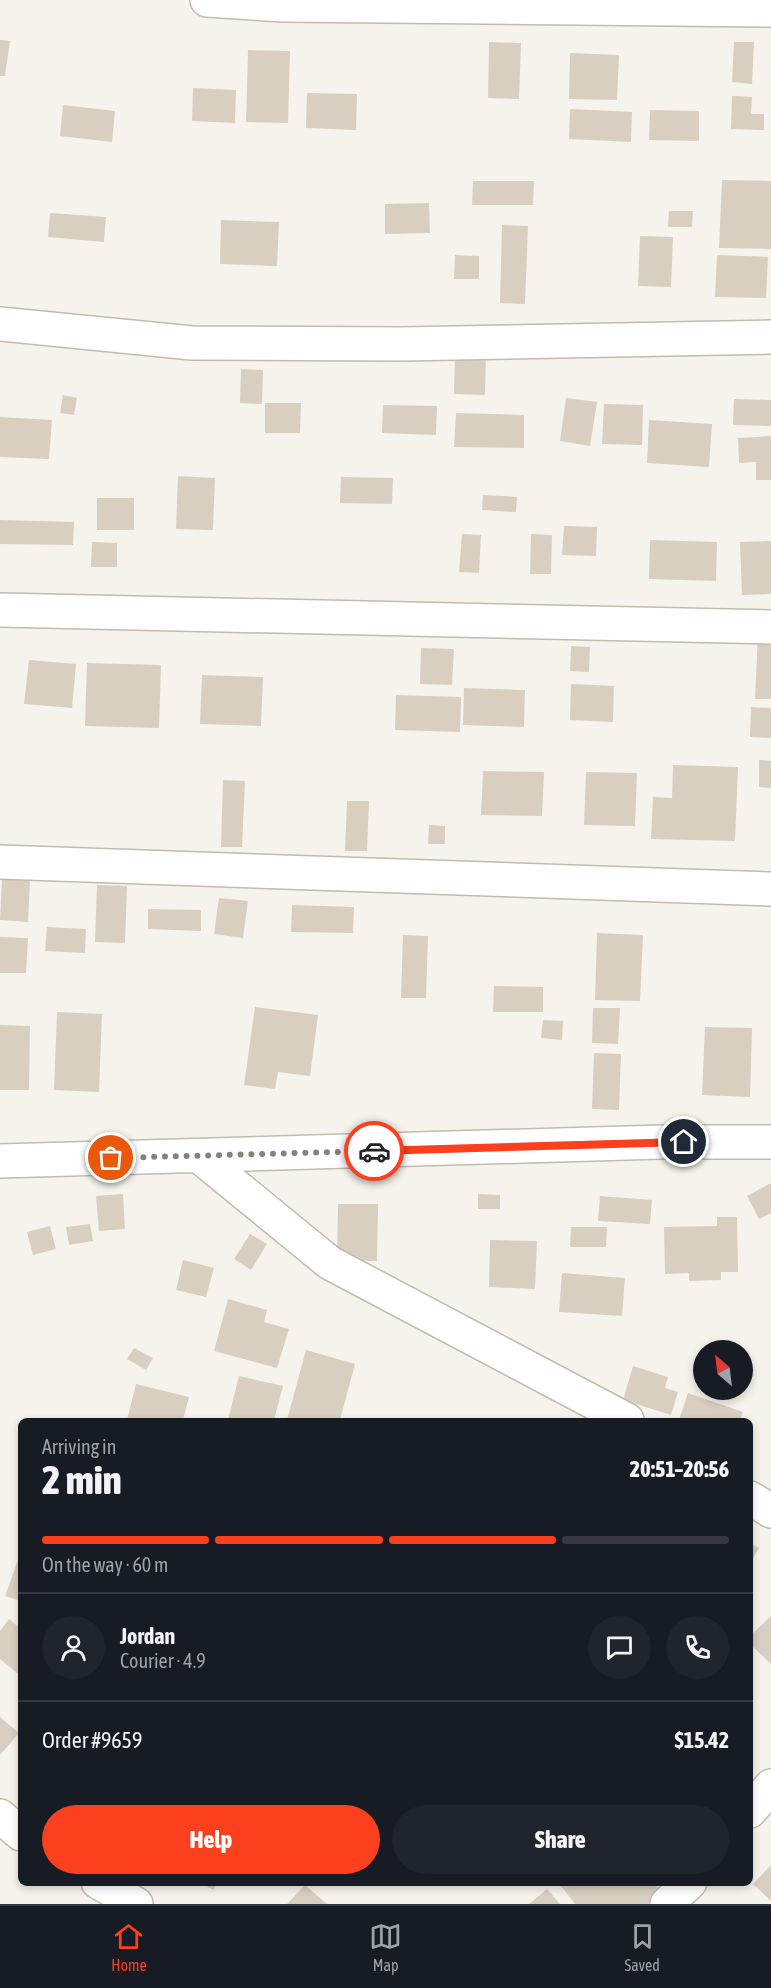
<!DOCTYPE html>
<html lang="en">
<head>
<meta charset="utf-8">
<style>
  body { margin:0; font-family:"Asap Condensed",sans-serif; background:#20242c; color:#f1f3f6; height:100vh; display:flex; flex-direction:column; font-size:22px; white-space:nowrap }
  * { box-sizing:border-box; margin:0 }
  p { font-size:20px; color:#9ea1a6 }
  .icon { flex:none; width:33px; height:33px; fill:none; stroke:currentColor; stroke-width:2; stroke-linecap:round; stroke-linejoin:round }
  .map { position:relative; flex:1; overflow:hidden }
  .drawer { position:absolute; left:18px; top:1418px; width:735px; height:468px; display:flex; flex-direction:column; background:#171b24; border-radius:9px; box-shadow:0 3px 9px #0003 }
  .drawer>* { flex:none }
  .needle { width:39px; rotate:332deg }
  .controls { position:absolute; left:693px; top:1340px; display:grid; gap:12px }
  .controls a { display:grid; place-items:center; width:60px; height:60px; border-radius:50%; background:#171b24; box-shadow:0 3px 9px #0003; font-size:30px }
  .pin { position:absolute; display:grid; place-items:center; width:51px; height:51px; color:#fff; margin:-26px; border:3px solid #fff; border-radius:50%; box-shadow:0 2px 6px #0007 }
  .courier { position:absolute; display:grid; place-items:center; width:60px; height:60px; margin:-30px; border:4px solid #fc3f1d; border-radius:50%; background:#fff; color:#222; box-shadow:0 2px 8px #0007 }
  .head em { font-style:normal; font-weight:800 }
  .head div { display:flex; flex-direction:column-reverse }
  .head { display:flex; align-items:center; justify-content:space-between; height:102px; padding:0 24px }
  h1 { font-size:39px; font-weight:800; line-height:45px }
  .bar { display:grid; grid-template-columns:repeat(4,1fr); gap:9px 6px; align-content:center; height:72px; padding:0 24px }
  .bar i { height:8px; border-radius:4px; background:#363941 }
  .bar .selected { background:#fc3f1d }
  .bar p { grid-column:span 4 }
  .line { display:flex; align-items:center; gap:15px; padding:0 24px; border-top:2px solid #363941 }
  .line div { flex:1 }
  .round { display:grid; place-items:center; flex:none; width:63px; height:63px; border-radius:32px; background:#20242c }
  .action { display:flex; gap:12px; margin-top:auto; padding:12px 24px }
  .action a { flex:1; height:69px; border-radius:36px; background:#fc3f1d; color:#fff; font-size:24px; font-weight:800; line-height:69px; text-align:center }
  .action a+a { background:#20242c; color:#f1f3f6 }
  .dock { display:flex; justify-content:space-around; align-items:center; height:84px; border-top:2px solid #363941; background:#171b24; font-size:16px; color:#9ea1a6 }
  .dock a { display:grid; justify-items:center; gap:3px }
  .dock .selected { color:#fc3f1d }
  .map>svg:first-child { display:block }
  .building { fill:#d8cfc1 }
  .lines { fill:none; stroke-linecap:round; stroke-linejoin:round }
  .minor-casing { stroke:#c2bbae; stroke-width:36 }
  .minor { stroke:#fff; stroke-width:33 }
  .done { stroke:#878178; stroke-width:6; stroke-dasharray:0 10.8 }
  .route { stroke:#fc3f1d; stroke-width:8 }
</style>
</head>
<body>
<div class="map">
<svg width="771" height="1904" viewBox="0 0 771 1904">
  <rect width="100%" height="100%" fill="#f6f3ec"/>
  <path class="building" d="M0 40 10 41 5 76H0Z
    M489 42 521 43 519 99 488 98Z
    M734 42H754L752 84 732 82Z
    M248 50 290 51 288 123 246 122Z
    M570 53 619 55 617 100 569 99Z
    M193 88 236 90 235 123 192 121Z
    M307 93 357 94 356 130 306 128Z
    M732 96 752 97 751 114H764V130L731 129Z
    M63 105 115 111 112 142 60 136Z
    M570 109 632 112 631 142 569 139Z
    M650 110 699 111V141L649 140Z
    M722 180 771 181V249L719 248Z
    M473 181H534L533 205H472Z
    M429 203 430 233 385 234V204Z
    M669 211H693L692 227H668Z
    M50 213 106 217 104 242 48 237Z
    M221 220 279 222 277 266 220 264Z
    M502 225 528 226 525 304 500 303Z
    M640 236 673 237 671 287 638 286Z
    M455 255 479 256V279H454Z
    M717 255 768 257 766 298 715 297Z
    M455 354 486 355 485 395 454 394Z
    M241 369 263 370 262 404 240 403Z
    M63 395 77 398 74 415 60 413Z
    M566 398 597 402 590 446 560 441Z
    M734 399 771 400V426L733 425Z
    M265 403H301L300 433H265Z
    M604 404 643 405 642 445 602 444Z
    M383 405 437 406 436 435 382 433Z
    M456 413 524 415V448L454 447Z
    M0 417 52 420 49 459 0 457Z
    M649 420 712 424 709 467 647 463Z
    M771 436V480H756V462L739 463 738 438Z
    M178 476 215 478 213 530 176 529Z
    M341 477 393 478 392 504 340 503Z
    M483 495 517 497 516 512 482 510Z
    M97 498H134V530H97Z
    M0 520 74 522 73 545 0 544Z
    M564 526 597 527 596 556 562 555Z
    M462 534 481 535 479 573 459 572Z
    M531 534 552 535 551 574H530Z
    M650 540 717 542 716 581 649 579Z
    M771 541V594L742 595 740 542Z
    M92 542 117 543V567H91Z
    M758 634H771V699H755Z
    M571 646 590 647 589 672 570 671Z
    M421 648 454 649 452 685 420 684Z
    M29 660 76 664 72 708 24 704Z
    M87 663 161 665 159 728 85 726Z
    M202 675 263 677 261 726 200 724Z
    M571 684 614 686 613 722 570 720Z
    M464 688 525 690 524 727 463 725Z
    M396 695 461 697 460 732 395 730Z
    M751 707 771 708V738L750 737Z
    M759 760 771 761V788L759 787Z
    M673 765 738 767 735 841 651 839 653 797 672 798Z
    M483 771 544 772 542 816 481 815Z
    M586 772 637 773 635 826 584 825Z
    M223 780 245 781 242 847H221Z
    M347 801H369L367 851H345Z
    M429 825 445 826V844H428Z
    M2 879 30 880 28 922 0 920Z
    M97 885 127 886 125 943 95 942Z
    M219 898 248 901 243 938 214 934Z
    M292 905 354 907 353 933 291 932Z
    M148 909 201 910V931L148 929Z
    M47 927 86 929 85 953 45 951Z
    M597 933 643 935 640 1001 595 1000Z
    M403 935 428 936 426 998H401Z
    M0 937 28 938 26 973H0Z
    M494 986 543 987V1012H493Z
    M255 1007 318 1015 310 1076 278 1072 275 1089 244 1085Z
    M593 1008H620L618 1044 592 1043Z
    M57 1012 102 1014 99 1092 54 1090Z
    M543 1020 563 1021 562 1040 541 1038Z
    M0 1025 30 1026 29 1090H0Z
    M705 1027 752 1028 750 1097 702 1095Z
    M594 1053 621 1054 619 1110 592 1109Z
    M771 1183V1213L759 1219 747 1196Z
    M123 1194 125 1229 99 1231 96 1196Z
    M478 1194 500 1195V1209H478Z
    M600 1196 652 1200 650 1224 598 1221Z
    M338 1204H378L377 1261 337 1260Z
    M717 1217H737L738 1272H721V1280L689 1281V1273L665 1274 664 1227 717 1226Z
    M90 1224 93 1241 69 1245 66 1227Z
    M50 1226 56 1249 33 1255 27 1232Z
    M571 1227H607L606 1247H570Z
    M250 1234 267 1244 251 1270 234 1259Z
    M490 1240 537 1241 535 1289 489 1287Z
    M183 1260 214 1268 206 1297 176 1290Z
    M562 1273 625 1278 622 1316 559 1312Z
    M228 1299 267 1310 264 1322 289 1329 277 1368 214 1351Z
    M134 1348 153 1358 146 1370 127 1359Z
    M306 1350 355 1364 340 1420H287Z
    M633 1366 668 1377 665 1388 678 1392 671 1415 623 1400Z
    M239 1376 283 1386 274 1420H228Z
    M136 1384 189 1397 183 1420H127Z
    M688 1393 743 1412 740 1420H679Z
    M750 1543 759 1548 750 1564Z
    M21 1552V1601L5 1596Z
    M771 1616V1664L750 1644V1636Z
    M9 1619 21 1629V1676L0 1659V1631Z
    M0 1717 19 1733 0 1755Z
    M771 1865V1901L753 1884Z
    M200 1882H218L213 1890Z
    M565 1882H653L662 1893 648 1904H575L561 1886Z
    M305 1885 327 1904H287Z
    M547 1889 560 1904H529Z"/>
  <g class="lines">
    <g class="minor-casing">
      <path id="minor" d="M207 0 283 5 771 10
        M0 324 192 343 402 344 771 337
        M0 610 771 627
        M0 862 771 889
        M199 1156 330 1263 627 1420
        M0 1161 662 1142H771
        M750 1498 771 1511
        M750 1811 771 1786
        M0 1816 21 1834
        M98 1882 136 1904
        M667 1904 690 1882"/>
    </g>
    <use href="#minor" class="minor"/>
  </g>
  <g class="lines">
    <path class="done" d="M111 1158 374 1151"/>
    <path class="route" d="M374 1151 684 1142"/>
  </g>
</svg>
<div class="controls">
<a><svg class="needle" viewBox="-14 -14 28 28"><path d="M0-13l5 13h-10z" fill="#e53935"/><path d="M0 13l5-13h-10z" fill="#9ea1a6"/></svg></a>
</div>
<div class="pin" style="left:111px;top:1158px;background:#ea580c"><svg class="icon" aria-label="bag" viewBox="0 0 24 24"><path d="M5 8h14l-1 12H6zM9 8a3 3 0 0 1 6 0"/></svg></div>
<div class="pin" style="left:684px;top:1142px;background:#1f2937"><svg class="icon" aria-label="home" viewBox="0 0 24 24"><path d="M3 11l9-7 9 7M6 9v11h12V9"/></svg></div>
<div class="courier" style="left:374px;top:1151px"><svg class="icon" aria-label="car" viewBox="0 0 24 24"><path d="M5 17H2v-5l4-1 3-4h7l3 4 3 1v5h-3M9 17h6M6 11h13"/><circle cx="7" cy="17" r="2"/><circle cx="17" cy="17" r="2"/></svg></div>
<section class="drawer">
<div class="head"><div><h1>2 min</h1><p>Arriving in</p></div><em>20:51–20:56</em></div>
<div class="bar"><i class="selected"></i><i class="selected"></i><i class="selected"></i><i></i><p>On the way · 60 m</p></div>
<div class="line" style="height:108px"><a class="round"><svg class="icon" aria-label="person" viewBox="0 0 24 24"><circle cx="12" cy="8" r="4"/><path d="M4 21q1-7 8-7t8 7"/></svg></a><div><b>Jordan</b><p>Courier · 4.9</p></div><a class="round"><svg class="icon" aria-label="chat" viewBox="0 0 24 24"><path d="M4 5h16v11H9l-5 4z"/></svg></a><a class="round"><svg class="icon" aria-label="phone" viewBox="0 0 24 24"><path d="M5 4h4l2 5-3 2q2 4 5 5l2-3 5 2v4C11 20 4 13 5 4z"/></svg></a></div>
<div class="line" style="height:78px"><div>Order #9659</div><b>$15.42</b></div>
<div class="action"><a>Help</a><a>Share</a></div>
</section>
</div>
<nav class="dock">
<a class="selected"><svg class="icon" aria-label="home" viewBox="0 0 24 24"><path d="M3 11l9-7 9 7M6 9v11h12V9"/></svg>Home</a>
<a><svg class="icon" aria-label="map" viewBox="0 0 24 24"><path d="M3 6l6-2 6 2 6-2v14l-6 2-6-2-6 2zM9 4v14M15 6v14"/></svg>Map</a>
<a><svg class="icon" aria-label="saved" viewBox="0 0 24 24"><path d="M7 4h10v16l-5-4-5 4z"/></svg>Saved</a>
</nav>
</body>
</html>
